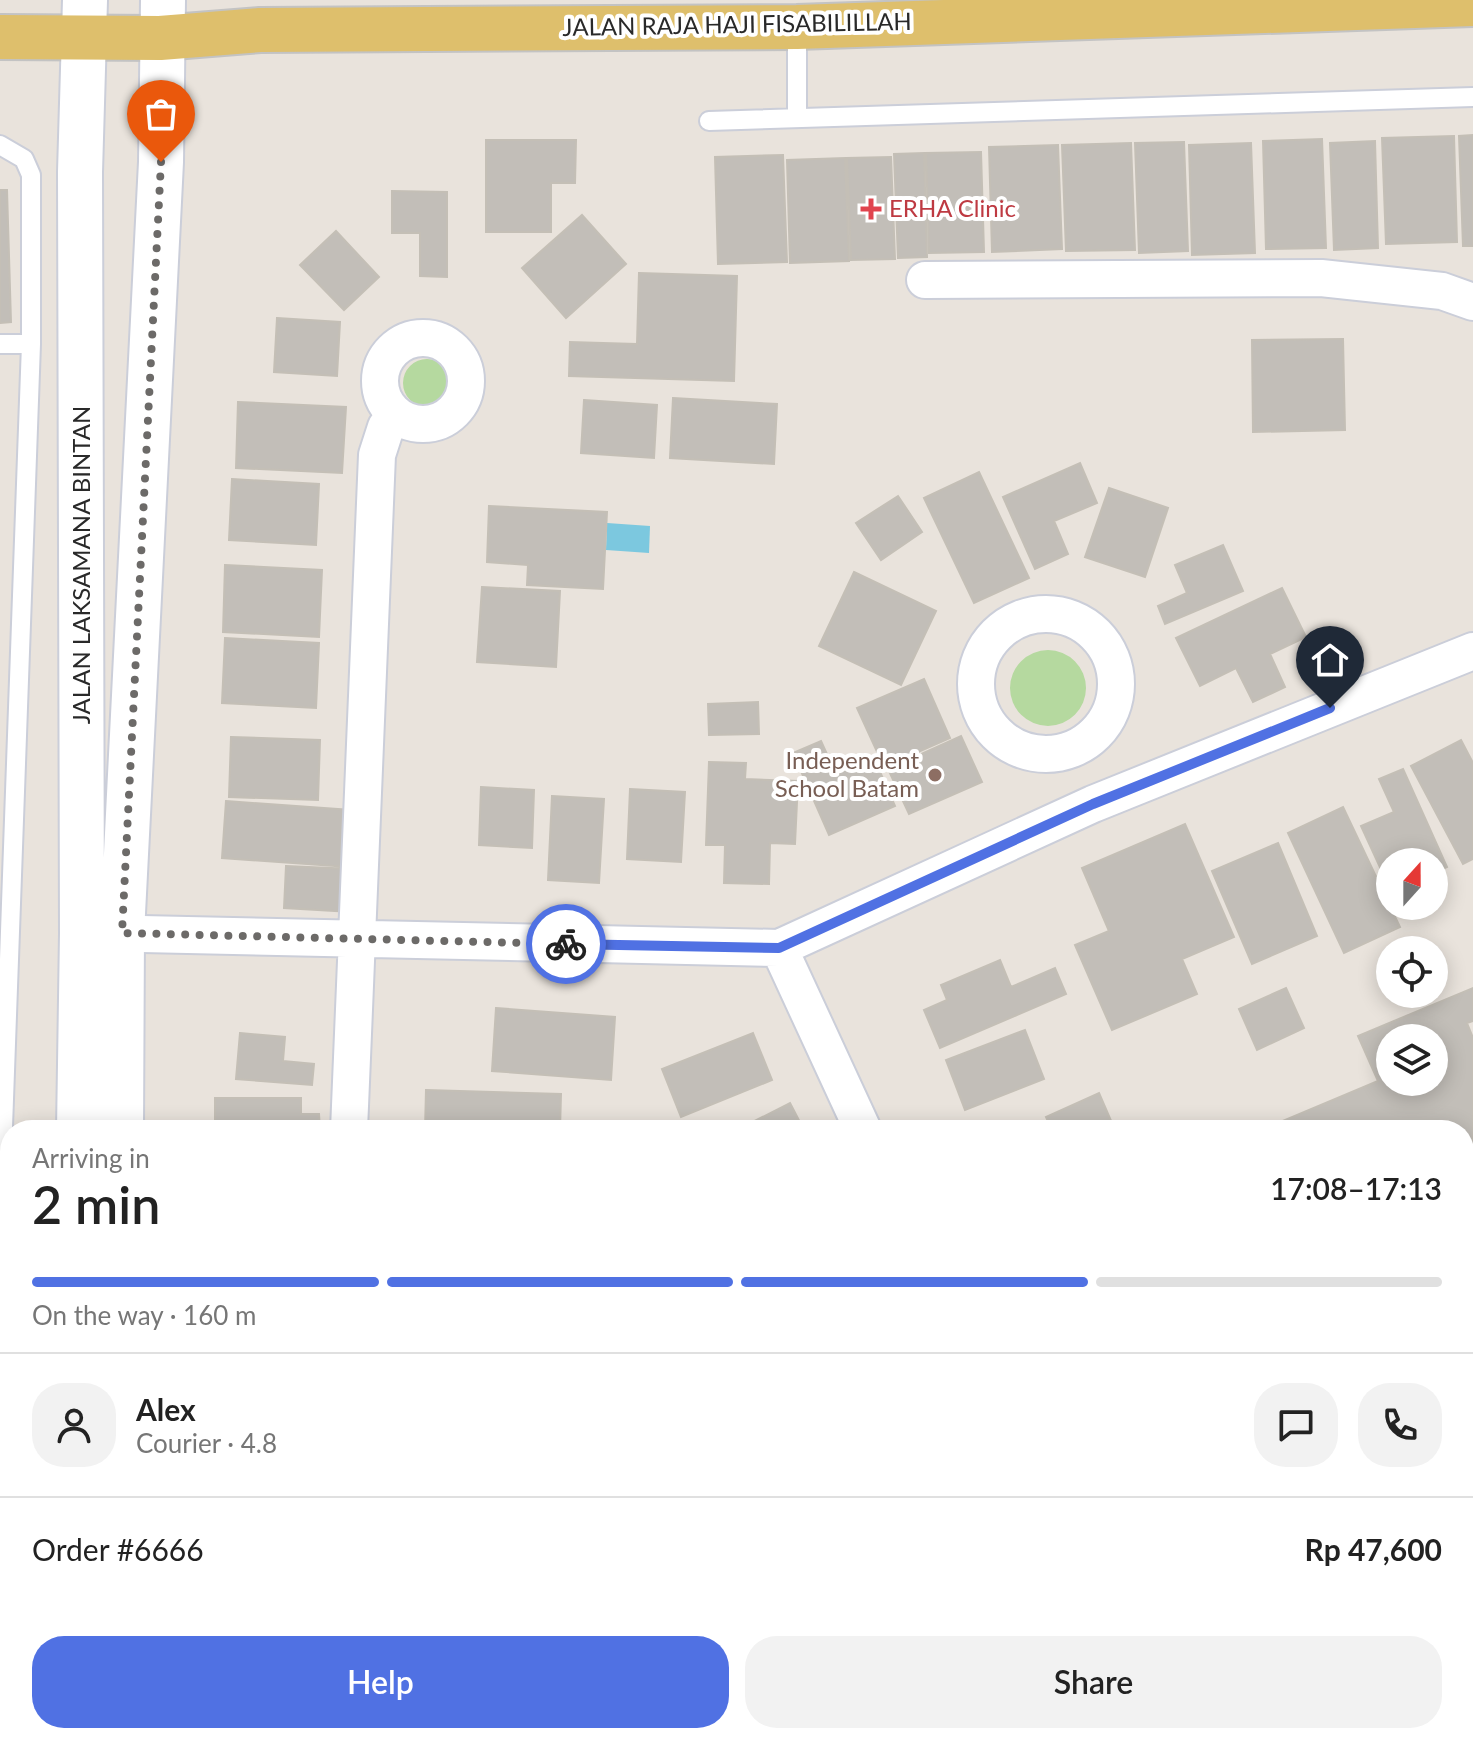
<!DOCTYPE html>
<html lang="en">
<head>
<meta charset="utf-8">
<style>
  body { margin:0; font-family:Lato,sans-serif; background:#f2f2f2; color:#222; height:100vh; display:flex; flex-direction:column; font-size:30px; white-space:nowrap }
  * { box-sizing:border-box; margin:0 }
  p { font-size:26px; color:#767676 }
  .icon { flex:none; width:44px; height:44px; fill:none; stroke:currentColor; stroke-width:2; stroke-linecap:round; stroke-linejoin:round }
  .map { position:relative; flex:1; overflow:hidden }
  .sheet { position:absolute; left:0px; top:1120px; width:1474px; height:624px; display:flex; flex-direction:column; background:#fff; border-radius:32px 32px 0 0; box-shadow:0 4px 20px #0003 }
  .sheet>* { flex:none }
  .needle { width:52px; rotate:21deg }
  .tools { position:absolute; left:1376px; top:848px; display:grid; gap:16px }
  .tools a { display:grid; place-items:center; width:72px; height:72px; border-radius:50%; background:#fff; box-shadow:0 4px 20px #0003; font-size:40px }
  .pin { position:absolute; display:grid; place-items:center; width:68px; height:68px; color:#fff; margin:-82px -34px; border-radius:50% 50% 50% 0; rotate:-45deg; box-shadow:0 0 8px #0007 }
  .pin .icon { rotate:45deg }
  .courier { position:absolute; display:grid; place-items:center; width:80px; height:80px; margin:-40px; border:6px solid #5071e3; border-radius:50%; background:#fff; color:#222; box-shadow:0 2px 10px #0007 }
  .head em { font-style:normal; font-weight:600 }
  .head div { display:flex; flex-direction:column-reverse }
  .head { display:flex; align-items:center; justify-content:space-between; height:136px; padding:0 32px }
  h1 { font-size:52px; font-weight:600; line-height:60px }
  .bar { display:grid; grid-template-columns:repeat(4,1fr); gap:12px 8px; align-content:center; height:96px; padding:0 32px }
  .bar i { height:10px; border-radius:6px; background:#e0e0e0 }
  .bar .on { background:#5071e3 }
  .bar p { grid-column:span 4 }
  .line { display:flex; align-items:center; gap:20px; padding:0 32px; border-top:2px solid #e0e0e0 }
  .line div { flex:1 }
  .round { display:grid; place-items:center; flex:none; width:84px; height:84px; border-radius:32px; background:#f2f2f2 }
  .cta { display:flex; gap:16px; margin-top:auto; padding:16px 32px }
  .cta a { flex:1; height:92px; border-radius:32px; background:#5071e3; color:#fff; font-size:32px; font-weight:600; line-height:92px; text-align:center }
  .cta a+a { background:#f2f2f2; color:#222 }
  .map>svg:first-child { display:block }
  .green { fill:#b5d99f }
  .water { fill:#7cc8df }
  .building { fill:#c2beb8; stroke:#c4bfb6; stroke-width:2; fill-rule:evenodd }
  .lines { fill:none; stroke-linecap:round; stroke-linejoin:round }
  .lane-casing { stroke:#cbced9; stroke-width:22 }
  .street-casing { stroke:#cbced9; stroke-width:40 }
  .secondary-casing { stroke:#cbced9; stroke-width:48 }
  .primary-casing { stroke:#c3c3c3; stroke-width:48 }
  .lane { stroke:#fff; stroke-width:18 }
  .street { stroke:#fff; stroke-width:36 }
  .secondary { stroke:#fff; stroke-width:44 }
  .primary { stroke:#debf6c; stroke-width:44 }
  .done { stroke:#6c6a68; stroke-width:8; stroke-dasharray:0 14.4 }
  .route { stroke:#5071e3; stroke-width:10 }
  .health-dot { fill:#e0444e; stroke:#fff; stroke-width:3 }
  .education-dot { fill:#8d6e63; stroke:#fff; stroke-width:3 }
  .labels { text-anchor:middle; stroke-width:8; stroke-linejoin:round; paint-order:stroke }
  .street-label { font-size:24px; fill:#292929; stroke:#fff }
  .health-label { font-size:24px; fill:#be3a42; stroke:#fff; text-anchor:start }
  .education-label { font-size:24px; fill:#785e54; stroke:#fff; text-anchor:end }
</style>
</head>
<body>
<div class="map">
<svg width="1473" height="1744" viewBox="0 0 1473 1744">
  <rect width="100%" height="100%" fill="#e9e3dc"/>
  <path class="green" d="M403 383a24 24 0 1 1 48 0a24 24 0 1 1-48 0Z
    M1010 688a38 38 0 1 1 76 0a38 38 0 1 1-76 0Z
    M1471 1591 1473 1652 1464 1656V1594Z"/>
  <path class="water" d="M607 523 650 526 649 553 606 550Z"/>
  <path class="building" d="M1473 135V246H1463L1459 136Z
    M1454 136 1457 242 1386 244 1382 138Z
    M1322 139 1326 248 1266 249 1263 141Z
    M486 140H576L575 183H551V232H486Z
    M1375 141 1378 248 1334 250 1330 143Z
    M1184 142 1188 251 1139 253 1135 143Z
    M1131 143 1135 250 1066 251 1062 145Z
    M1251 143 1255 253 1192 255 1189 145Z
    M1058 145 1062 249 992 252 989 147Z
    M981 152 984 252 929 253 926 153Z
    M924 153 927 257 898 258 894 154Z
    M783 155 787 262 718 264 715 157Z
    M891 157 895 259 851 260 847 158Z
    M845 158 849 261 790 263 787 160Z
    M0 190H7L11 322 0 323Z
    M392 191 447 192V277L420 276V233H392Z
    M582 215 626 264 566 318 522 268Z
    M336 231 379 277 344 310 300 265Z
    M639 273 737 276 734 381 569 376 570 342 637 344Z
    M277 318 340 322 337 376 274 372Z
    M1343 339 1345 430 1253 432 1252 340Z
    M673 398 777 404 774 464 670 458Z
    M584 400 657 405 654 458 581 453Z
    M238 402 346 407 342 473 236 468Z
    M1080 463 1097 503 1054 521 1068 554 1035 569 1003 497Z
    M979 472 1029 578 974 603 924 498Z
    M232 479 319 484 316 545 229 540Z
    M1109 488 1168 508 1145 577 1085 557Z
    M898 496 922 532 881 560 856 523Z
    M489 506 607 512 603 589 527 585 528 565 487 562Z
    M1223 545 1243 591 1165 624 1158 606 1187 593 1175 565Z
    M225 565 322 570 319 637 223 632Z
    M854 572 936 611 901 685 819 646Z
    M482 587 560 591 556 667 477 662Z
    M1282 588 1306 637 1270 654 1285 687 1253 702 1236 668 1200 686 1176 638Z
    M225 638 319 643 316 708 222 703Z
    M924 679 950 738 884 767 857 708Z
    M758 702 759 734 709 735 708 704Z
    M961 736 982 782 909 814 888 769Z
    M231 737 320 740 318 800 229 797Z
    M1461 740 1473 763V859L1463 864 1411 766Z
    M821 741 836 774 874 758 895 806 829 835 793 753Z
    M709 762 746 763 745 779 798 781 795 844 770 843 769 884 724 883 725 845H706Z
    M1403 769 1447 867 1434 873V862H1390V889L1361 826 1394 812 1379 779Z
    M481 787 534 790 532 848 479 845Z
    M630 789 685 792 681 862 627 859Z
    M552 796 604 799 599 883 548 880Z
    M226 801 351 810 348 867 222 858Z
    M1343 807 1400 927 1344 953 1288 833Z
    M1185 824 1234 937 1182 959 1197 994 1112 1030 1075 945 1109 931 1082 868Z
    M1278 843 1317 936 1252 964 1212 871Z
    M286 866 353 869 351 912 284 908Z
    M1000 960 1011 987 1055 968 1066 994 940 1048 924 1010 947 1000 941 985Z
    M1286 988 1304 1028 1257 1050 1239 1009Z
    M1473 988V1021L1467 1023 1473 1038V1210L1464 1214V1130H1261L1378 1081 1358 1036ZM1390 1038H1434V1082H1390Z
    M496 1008 615 1017 611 1080 492 1071Z
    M1025 1030 1044 1079 965 1110 946 1060Z
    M240 1033 285 1037 283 1061 314 1064 312 1085 236 1079Z
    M753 1033 772 1080 681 1117 662 1069Z
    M426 1090 561 1094 560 1130H425Z
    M1099 1093 1115 1130H1052L1046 1117Z
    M215 1098H301V1114H319L320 1130H215Z
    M790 1103 804 1130H737Z
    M214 1734H300L301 1744H214Z
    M451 1734H514L515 1744H452Z
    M520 1734H575L576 1744H521Z
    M588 1734H643V1744H589Z
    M665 1734H713V1744H666Z
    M927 1734H1052L1054 1744H928Z"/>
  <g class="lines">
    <g class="lane-casing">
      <path id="lane" d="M797 117V27
        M709 121 1473 97
        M0 145 24 159 31 175V344L0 1211
        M0 344H31
        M1464 1304 1473 1301"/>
    </g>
    <g class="street-casing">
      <path id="street" d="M925 280 1321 278 1442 291 1473 302
        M380 381a43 43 0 1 1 86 0a43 43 0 1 1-86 0Z
        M976 684a70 70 0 1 1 140 0a70 70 0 1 1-140 0Z
        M96 933 779 948 1093 804 1473 651
        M779 948 863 1130
        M349 1130 377 455 386 427 396 415
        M1464 1534 1473 1555
        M334 1734V1744
        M805 1734 811 1744
        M1438 1734 1443 1744"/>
    </g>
    <g class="secondary-casing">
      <path id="secondary" d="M79 1130 82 933 80 172 85 0
        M121 1130 122 933 161 162 163 0
        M68 1744V1734
        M119 1744V1734"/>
    </g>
    <g class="primary-casing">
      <path id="primary" d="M0 37 160 38 260 30 797 27 1473 4"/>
    </g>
    <use href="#lane" class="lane"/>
    <use href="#street" class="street"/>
    <use href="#secondary" class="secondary"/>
    <use href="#primary" class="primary"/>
  </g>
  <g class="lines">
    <path class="done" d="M161 162 122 933 566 944"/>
    <path class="route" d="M566 944 779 948 1093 804 1330 708"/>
  </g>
  <path class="health-dot" d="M867 197h8v8h8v8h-8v8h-8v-8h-8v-8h8z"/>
  <circle class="education-dot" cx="935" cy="775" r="8"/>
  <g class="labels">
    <g class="street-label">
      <text transform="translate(737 25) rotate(-1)" y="8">JALAN RAJA HAJI FISABILILLAH</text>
      <text transform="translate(82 565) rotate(-90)" y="8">JALAN LAKSAMANA BINTAN</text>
    </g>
    <g class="health-label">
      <text x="889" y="217">ERHA Clinic</text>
    </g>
    <g class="education-label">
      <text x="919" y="769">Independent<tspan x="919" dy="28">School Batam</tspan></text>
    </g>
  </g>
</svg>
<div class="tools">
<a><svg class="needle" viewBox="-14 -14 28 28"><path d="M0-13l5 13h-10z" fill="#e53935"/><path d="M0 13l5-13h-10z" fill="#767676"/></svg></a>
<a><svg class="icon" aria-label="locate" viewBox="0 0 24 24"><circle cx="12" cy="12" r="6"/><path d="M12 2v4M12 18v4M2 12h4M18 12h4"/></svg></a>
<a><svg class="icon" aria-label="layers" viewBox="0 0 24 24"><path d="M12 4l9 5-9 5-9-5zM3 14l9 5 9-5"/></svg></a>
</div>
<div class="pin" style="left:161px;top:162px;background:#ea580c"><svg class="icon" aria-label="bag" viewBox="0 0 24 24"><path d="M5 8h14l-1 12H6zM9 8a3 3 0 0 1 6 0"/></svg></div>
<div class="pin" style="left:1330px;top:708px;background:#1f2937"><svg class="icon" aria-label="home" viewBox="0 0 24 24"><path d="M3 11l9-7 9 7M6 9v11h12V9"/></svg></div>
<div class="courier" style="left:566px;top:944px"><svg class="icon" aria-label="bike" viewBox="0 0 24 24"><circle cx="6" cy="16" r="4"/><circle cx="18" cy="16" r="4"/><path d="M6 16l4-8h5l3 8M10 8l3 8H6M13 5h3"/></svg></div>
<section class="sheet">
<div class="head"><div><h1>2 min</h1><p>Arriving in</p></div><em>17:08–17:13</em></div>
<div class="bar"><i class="on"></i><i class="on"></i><i class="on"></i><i></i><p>On the way · 160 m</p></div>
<div class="line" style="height:144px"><a class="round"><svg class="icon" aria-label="person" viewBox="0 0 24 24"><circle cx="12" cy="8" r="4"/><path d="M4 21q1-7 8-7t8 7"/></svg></a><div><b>Alex</b><p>Courier · 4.8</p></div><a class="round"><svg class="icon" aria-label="chat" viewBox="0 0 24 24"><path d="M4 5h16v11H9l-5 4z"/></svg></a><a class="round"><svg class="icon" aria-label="phone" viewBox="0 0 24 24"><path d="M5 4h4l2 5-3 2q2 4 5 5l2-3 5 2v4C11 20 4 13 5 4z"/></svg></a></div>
<div class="line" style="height:104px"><div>Order #6666</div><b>Rp 47,600</b></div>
<div class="cta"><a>Help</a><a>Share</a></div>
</section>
</div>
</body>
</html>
